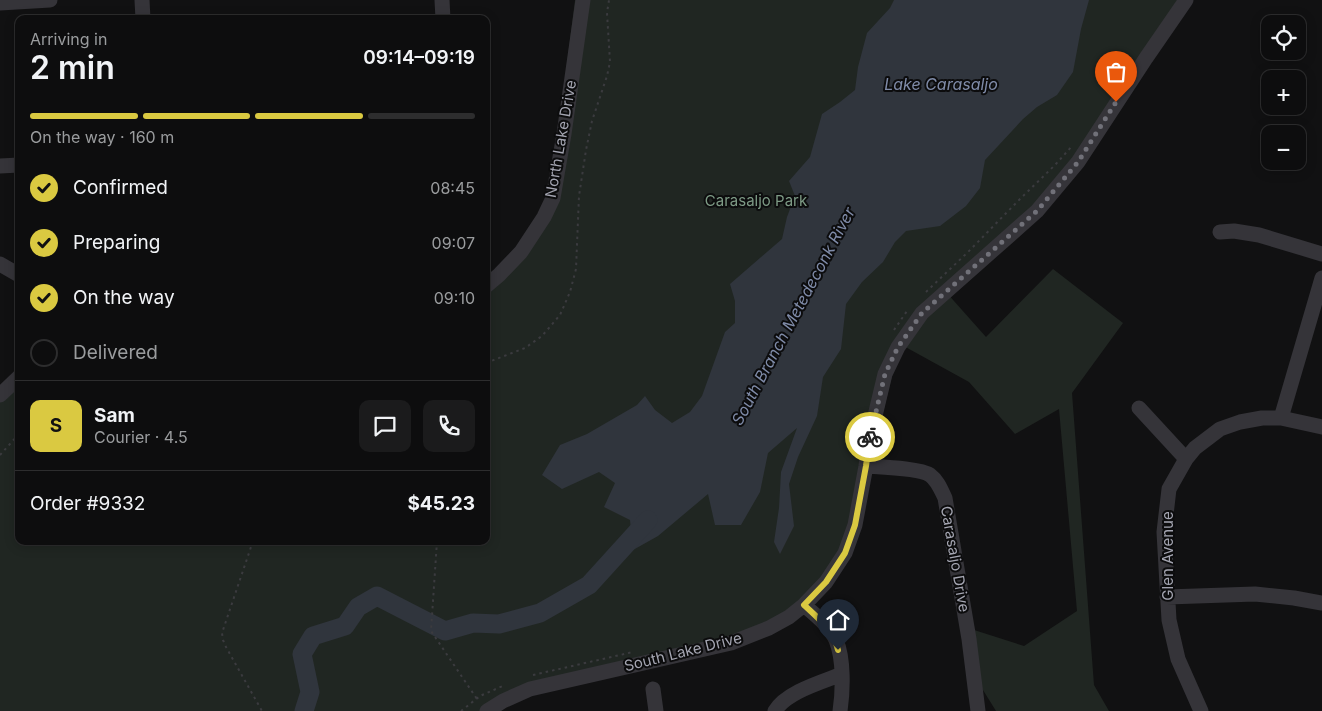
<!DOCTYPE html>
<html lang="en">
<head>
<meta charset="utf-8">
<style>
  body { margin:0; font-family:Inter,sans-serif; background:#1b1b1c; color:#f1f3f6; height:100vh; display:flex; flex-direction:column; font-size:19px; white-space:nowrap }
  * { box-sizing:border-box; margin:0 }
  p { font-size:16px; color:#9a9c9e }
  .icon { flex:none; width:28px; height:28px; fill:none; stroke:currentColor; stroke-width:2; stroke-linecap:round; stroke-linejoin:round }
  .map { position:relative; flex:1; overflow:hidden }
  .details { position:absolute; left:15px; top:15px; width:475px; height:530px; display:flex; flex-direction:column; background:#0d0d0e; border-radius:10px; box-shadow:0 2px 12px #0003,0 0 0 1px #2d2d2e }
  .details>* { flex:none }
  .buttons { position:absolute; left:1261px; top:15px; display:grid; gap:10px }
  .buttons a { display:grid; place-items:center; width:45px; height:45px; border-radius:10px; background:#0d0d0e; box-shadow:0 2px 12px #0003,0 0 0 1px #2d2d2e; font-size:25px }
  .pin { position:absolute; display:grid; place-items:center; width:42px; height:42px; color:#fff; margin:-51px -21px; border-radius:50% 50% 50% 0; rotate:-45deg; box-shadow:0 0 5px #0007 }
  .pin .icon { rotate:45deg }
  .courier { position:absolute; display:grid; place-items:center; width:50px; height:50px; margin:-25px; border:4px solid #dac941; border-radius:50%; background:#fff; color:#222; box-shadow:0 1px 6px #0007 }
  .summary em { font-style:normal; font-weight:600 }
  .summary div { display:flex; flex-direction:column-reverse }
  .summary { display:flex; align-items:center; justify-content:space-between; height:85px; padding:0 15px }
  h1 { font-size:32px; font-weight:600; line-height:38px }
  .bar { display:grid; grid-template-columns:repeat(4,1fr); gap:8px 5px; align-content:center; height:60px; padding:0 15px }
  .bar i { height:6px; border-radius:4px; background:#2d2d2e }
  .bar .current { background:#dac941 }
  .bar p { grid-column:span 4 }
  .line { display:flex; align-items:center; gap:12px; padding:0 15px; border-top:1px solid #2d2d2e }
  .line div { flex:1 }
  .round { display:grid; place-items:center; flex:none; width:52px; height:52px; border-radius:10px; background:#1b1b1c }
  ol { padding:0 15px; list-style:none }
  li { display:flex; align-items:center; gap:15px; height:55px }
  li p { margin-inline-start:auto }
  li .icon { padding:5px; border-radius:50%; background:#dac941; color:#111; stroke-width:4 }
  li:last-child { color:#9a9c9e }
  li i { width:28px; height:28px; border:2px solid #2d2d2e; border-radius:50% }
  .map>svg:first-child { display:block }
  .green { fill:#202622 }
  .water { fill:#30353d }
  .lines { fill:none; stroke-linecap:round; stroke-linejoin:round }
  .river { stroke:#30353d; stroke-width:19 }
  .path { stroke:#3b3b3f; stroke-width:2; stroke-dasharray:2.5 4; stroke-linecap:butt }
  .minor { stroke:#353439; stroke-width:15 }
  .done { stroke:#717179; stroke-width:5; stroke-dasharray:0 9 }
  .route { stroke:#dac941; stroke-width:6 }
  .labels { text-anchor:middle; stroke-width:4; stroke-linejoin:round; paint-order:stroke }
  .street-label { font-size:15px; fill:#a4a5b1; stroke:#0c0c0d }
  .park-label { font-size:15px; fill:#7d9a85; stroke:#0c0c0d }
  .water-label { font-size:16px; font-style:italic; fill:#7f8ba8; stroke:#0c0c0d }
</style>
</head>
<body>
<div class="map">
<svg width="1322" height="711" viewBox="0 0 1322 711">
  <rect width="100%" height="100%" fill="#111112"/>
  <path class="green" d="M575 0H1186L1078 162 946 292 986 337 1053 269 1123 323 1072 393 1094 685 1109 711H996L978 682 971 629 1024 646 1077 611 1059 409 1015 434 969 382 900 344 855 525 826 582 769 628 537 688 487 711H0V395L19 377V541H486V285L499 275 550 197Z"/>
  <path class="water" d="M894 0H1089L1081 29 1073 72 1057 95 1037 107 1023 119 985 160 980 188 966 206 940 226 906 231 895 242 883 262 862 282 846 304 841 349 823 377 817 416 798 457 789 484 794 526 780 554 774 542 779 508 781 472 797 428 768 453 760 492 741 525H715L708 494 658 536 633 550 630 520 604 507 615 483 599 472 562 489 542 475 560 445 587 434 637 405 645 396 655 410 672 423 690 412 702 396 725 332 735 323V301L730 284 782 239 787 217 795 196 789 181 810 157 822 114 840 102 855 90 858 67 867 33 890 8Z"/>
  <g class="lines">
    <path class="river" d="M304 711 310 692 302 654 313 636 345 626 358 607 377 596 445 631 473 623 499 624 540 613 589 585 648 520"/>
    <path class="path" d="M926 292 968 252 1019 200 1055 165 1073 145
      M894 330 907 311
      M486 363 525 348 542 336 560 315 570 292 576 269 579 196 586 150 592 121 607 76 610 62 607 13 609 0
      M0 455 19 434
      M253 541 222 633 223 640 226 647 262 711
      M437 541 431 631 477 699
      M533 675 633 652
      M461 711 480 696 505 685"/>
    <path class="minor" d="M142 0 143 19
      M442 0 443 19
      M0 3 50 0
      M0 166 19 165
      M1220 232 1234 231 1259 235 1322 254
      M0 264 19 275
      M486 286 499 275 521 252 544 217 553 198 564 134 583 0
      M0 395 19 377
      M1139 408 1186 459
      M1281 418 1322 278
      M866 466C880 467 920 468 930 475 938 481 941 490 945 498L969 639 978 711
      M1167 597 1255 594 1294 598 1322 603
      M804 605C815 615 830 626 836 640 844 659 843 691 840 711
      M653 689 656 711
      M487 711 503 701 530 689 731 643 769 628 789 617 804 605 826 582 845 553 855 525 866 466 869 441 885 374 898 347 922 313 1037 211 1078 162 1146 58 1186 0
      M775 711C786 692 822 682 842 674
      M1201 711 1178 659 1169 620 1164 532 1169 489 1186 459 1195 448 1220 429 1240 422 1262 418H1281L1322 427"/>
  </g>
  <g class="lines">
    <path class="done" d="M870 437 885 374 898 347 922 313 1037 211 1078 162 1116 102"/>
    <path class="route" d="M838 650C834 631 818 618 804 605L826 582 845 553 855 525 866 466 870 437"/>
  </g>
  <g class="labels">
    <g class="street-label">
      <text transform="translate(561 139) rotate(-80)" y="5">North Lake Drive</text>
      <text transform="translate(1168 556) rotate(-90)" y="5">Glen Avenue</text>
      <text transform="translate(955 559) rotate(80)" y="5">Carasaljo Drive</text>
      <text transform="translate(683 652) rotate(-14)" y="5">South Lake Drive</text>
    </g>
    <g class="park-label">
      <text x="756" y="206">Carasaljo Park</text>
    </g>
    <g class="water-label">
      <text x="941" y="90">Lake Carasaljo</text>
      <text transform="translate(793 316) rotate(-62)" y="6">South Branch Metedeconk River</text>
    </g>
  </g>
</svg>
<div class="buttons">
<a><svg class="icon" aria-label="locate" viewBox="0 0 24 24"><circle cx="12" cy="12" r="6"/><path d="M12 2v4M12 18v4M2 12h4M18 12h4"/></svg></a>
<a>+</a>
<a>−</a>
</div>
<div class="pin" style="left:1116px;top:102px;background:#ea580c"><svg class="icon" aria-label="bag" viewBox="0 0 24 24"><path d="M5 8h14l-1 12H6zM9 8a3 3 0 0 1 6 0"/></svg></div>
<div class="pin" style="left:838px;top:650px;background:#1f2937"><svg class="icon" aria-label="home" viewBox="0 0 24 24"><path d="M3 11l9-7 9 7M6 9v11h12V9"/></svg></div>
<div class="courier" style="left:870px;top:437px"><svg class="icon" aria-label="bike" viewBox="0 0 24 24"><circle cx="6" cy="16" r="4"/><circle cx="18" cy="16" r="4"/><path d="M6 16l4-8h5l3 8M10 8l3 8H6M13 5h3"/></svg></div>
<section class="details">
<div class="summary"><div><h1>2 min</h1><p>Arriving in</p></div><em>09:14–09:19</em></div>
<div class="bar"><i class="current"></i><i class="current"></i><i class="current"></i><i></i><p>On the way · 160 m</p></div>
<ol>
<li><svg class="icon" aria-label="check" viewBox="0 0 24 24"><path d="M5 12l5 5 9-10"/></svg>Confirmed<p>08:45</p></li>
<li><svg class="icon" aria-label="check" viewBox="0 0 24 24"><path d="M5 12l5 5 9-10"/></svg>Preparing<p>09:07</p></li>
<li><svg class="icon" aria-label="check" viewBox="0 0 24 24"><path d="M5 12l5 5 9-10"/></svg>On the way<p>09:10</p></li>
<li><i></i>Delivered</li>
</ol>
<div class="line" style="height:90px"><b class="round" style="background:#dac941;color:#111">S</b><div><b>Sam</b><p>Courier · 4.5</p></div><a class="round"><svg class="icon" aria-label="chat" viewBox="0 0 24 24"><path d="M4 5h16v11H9l-5 4z"/></svg></a><a class="round"><svg class="icon" aria-label="phone" viewBox="0 0 24 24"><path d="M5 4h4l2 5-3 2q2 4 5 5l2-3 5 2v4C11 20 4 13 5 4z"/></svg></a></div>
<div class="line" style="height:65px"><div>Order #9332</div><b>$45.23</b></div>
</section>
</div>
</body>
</html>
